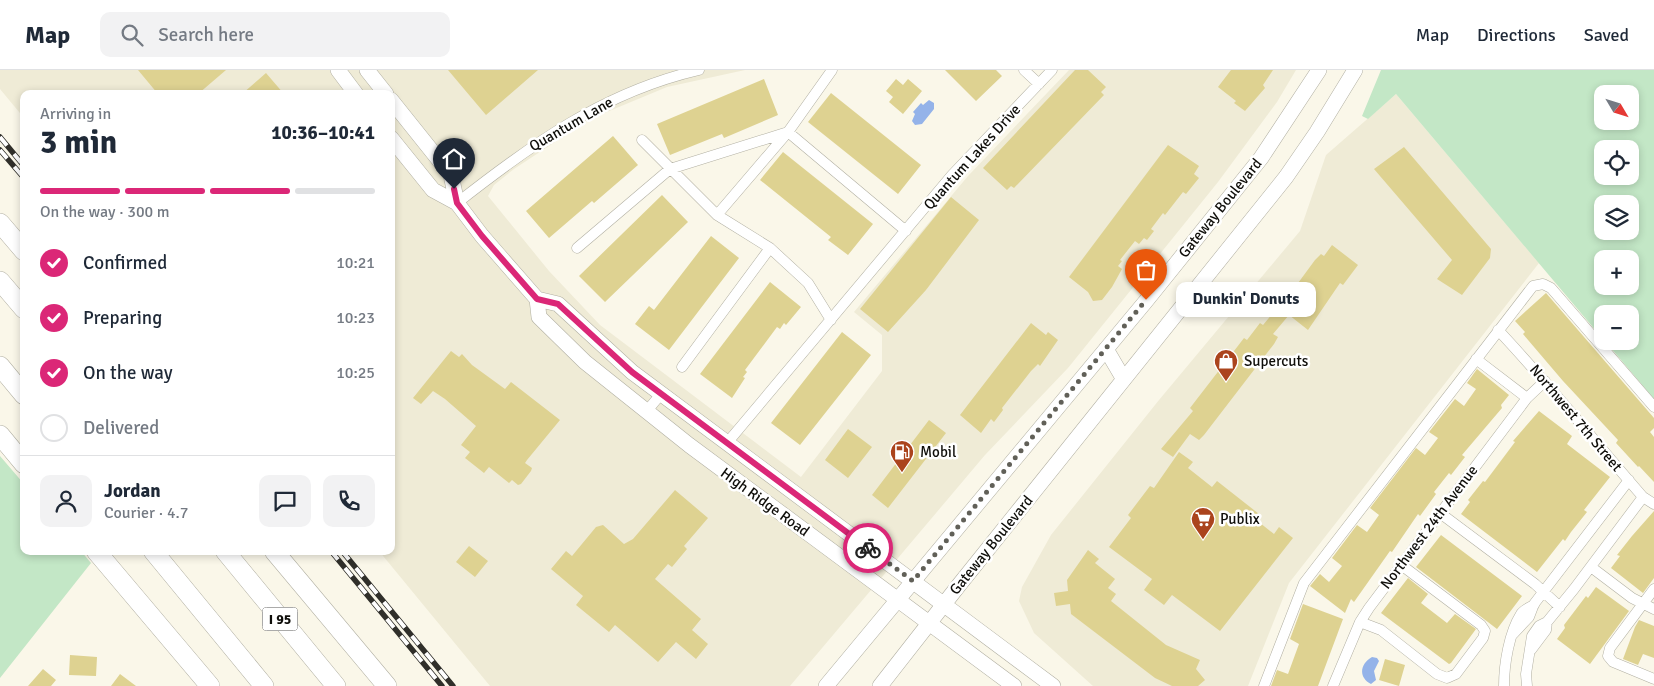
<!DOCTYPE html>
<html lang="en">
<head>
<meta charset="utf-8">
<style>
  body { margin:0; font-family:Signika,sans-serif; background:#f2f2f3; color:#1f2937; height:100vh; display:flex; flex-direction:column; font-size:19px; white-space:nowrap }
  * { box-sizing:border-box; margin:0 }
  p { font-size:16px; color:#747a83 }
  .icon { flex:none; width:28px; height:28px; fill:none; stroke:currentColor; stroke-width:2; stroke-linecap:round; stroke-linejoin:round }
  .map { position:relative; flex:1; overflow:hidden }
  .details { position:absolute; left:20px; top:20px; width:375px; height:465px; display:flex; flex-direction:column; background:#fff; border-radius:10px; box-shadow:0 2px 8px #0003 }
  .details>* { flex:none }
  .needle { width:32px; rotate:128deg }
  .fabs { position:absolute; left:1594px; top:15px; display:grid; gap:10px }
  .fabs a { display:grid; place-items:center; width:45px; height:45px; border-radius:10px; background:#fff; box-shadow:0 2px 8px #0003; font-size:25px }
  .pin { position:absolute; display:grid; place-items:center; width:42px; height:42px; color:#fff; margin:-51px -21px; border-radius:50% 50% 50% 0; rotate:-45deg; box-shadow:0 0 5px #0007 }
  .pin .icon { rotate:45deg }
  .courier { position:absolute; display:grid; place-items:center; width:50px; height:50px; margin:-25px; border:4px solid #db2777; border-radius:50%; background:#fff; color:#222; box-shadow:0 1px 6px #0007 }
  .bubble { position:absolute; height:35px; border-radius:10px; background:#fff; box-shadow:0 2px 8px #0003; font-size:16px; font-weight:700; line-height:35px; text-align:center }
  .head em { font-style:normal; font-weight:700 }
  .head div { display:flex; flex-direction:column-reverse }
  .head { display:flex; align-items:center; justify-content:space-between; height:85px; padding:0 20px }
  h1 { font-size:32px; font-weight:700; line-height:38px }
  .bar { display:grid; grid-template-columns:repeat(4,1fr); gap:8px 5px; align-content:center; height:60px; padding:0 20px }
  .bar i { height:6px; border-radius:4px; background:#e0e1e3 }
  .bar .current { background:#db2777 }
  .bar p { grid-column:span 4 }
  .line { display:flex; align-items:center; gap:12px; padding:0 20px; border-top:1px solid #e0e1e3 }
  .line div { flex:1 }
  .round { display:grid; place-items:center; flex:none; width:52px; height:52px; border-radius:10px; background:#f2f2f3 }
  ol { padding:0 20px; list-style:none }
  li { display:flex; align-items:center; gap:15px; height:55px }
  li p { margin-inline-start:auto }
  li .icon { padding:5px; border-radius:50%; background:#db2777; color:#fff; stroke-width:4 }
  li:last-child { color:#747a83 }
  li i { width:28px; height:28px; border:2px solid #e0e1e3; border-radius:50% }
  header { display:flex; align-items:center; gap:30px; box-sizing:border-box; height:70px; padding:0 25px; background:#fff; border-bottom:1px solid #e0e1e3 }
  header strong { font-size:24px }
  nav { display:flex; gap:28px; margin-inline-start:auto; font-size:18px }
  .search { width:350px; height:45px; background:#f2f2f3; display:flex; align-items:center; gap:12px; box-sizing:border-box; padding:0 18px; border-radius:10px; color:#747a83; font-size:19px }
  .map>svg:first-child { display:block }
  .built { fill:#efebd6 }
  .green { fill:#c3e7c6; fill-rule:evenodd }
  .water { fill:#94b3e9 }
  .building { fill:#ded291 }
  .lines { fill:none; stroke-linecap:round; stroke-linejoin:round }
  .street-casing { stroke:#b1afa2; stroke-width:11 }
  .secondary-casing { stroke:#b1afa2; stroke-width:16 }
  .highway-casing { stroke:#b1afa2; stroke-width:20 }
  .street { stroke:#fff; stroke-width:10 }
  .secondary { stroke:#fff; stroke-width:15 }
  .highway { stroke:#fff; stroke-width:19 }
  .rail-casing { stroke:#302f2a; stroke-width:5.5 }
  .rail { stroke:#fff; stroke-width:4; stroke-dasharray:11; stroke-linecap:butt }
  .done { stroke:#616058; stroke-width:5; stroke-dasharray:0 9 }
  .route { stroke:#db2777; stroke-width:6 }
  .labels { text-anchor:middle; stroke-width:5; stroke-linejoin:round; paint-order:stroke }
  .shield { fill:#fff; stroke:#575654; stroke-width:1 }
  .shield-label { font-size:14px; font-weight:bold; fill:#0f0e0a }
  .street-label { font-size:15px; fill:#0f0e0a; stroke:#fff }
  .poi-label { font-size:15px; fill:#0f0e0a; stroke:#fff; text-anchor:start }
</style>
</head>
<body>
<header>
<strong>Map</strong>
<div class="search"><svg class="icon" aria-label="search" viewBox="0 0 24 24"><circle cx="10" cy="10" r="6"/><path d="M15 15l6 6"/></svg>Search here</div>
<nav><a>Map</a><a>Directions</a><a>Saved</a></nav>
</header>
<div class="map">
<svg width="1654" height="616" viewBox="0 0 1654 616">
  <rect width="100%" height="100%" fill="#faf7e9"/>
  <path class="built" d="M0 0H745L667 17 590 49 514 99 494 115 488 126 549 201 600 255 801 407 882 301V265L854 242 968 106 1069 0H1296L1277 32 1218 112 1068 298 985 385 790 616H490L379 481H391V24H24V48L0 19Z
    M1396 24 1539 193 1289 513 1248 616H1093L1034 563 1019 531 1022 517 1051 465 1159 330 1300 161 1326 85Z"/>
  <path class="green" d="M1381 0H1654V329L1605 271H1630V244H1602V268L1396 24 1368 49 1362 46ZM1602 24H1630V51H1602ZM1602 79H1630V106H1602ZM1602 134H1630V161H1602ZM1602 189H1630V216H1602Z
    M0 386 24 414V481H81L91 493 0 608Z"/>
  <path class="water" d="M929 30 934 33V39L922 54 915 55 912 51 915 44 913 42 921 33 923 35Z
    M1372 587 1377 588 1379 591 1374 601 1376 610 1371 614C1358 607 1360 594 1372 587Z"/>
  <path class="building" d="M138 0H226L198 24H158Z
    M448 0H538L486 45Z
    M945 0H996L1002 6 976 31Z
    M1075 0H1088L1106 17 1101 22 1104 25 1014 118 1011 116 1007 120 983 98Z
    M1231 0H1273L1263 15 1265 18 1245 41 1234 33 1236 31 1218 17Z
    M266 3 284 24H242Z
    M764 9 778 45 724 68 722 64 670 85 657 54Z
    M896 9 903 15 908 9 922 21 903 44 889 32 893 27 886 21Z
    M831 23 921 95 898 124 808 52Z
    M613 66 638 95 594 133 592 131 549 168 526 141Z
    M1168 75 1199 96 1194 104 1199 108 1186 124 1183 122 1165 145 1163 143 1151 159 1154 161 1147 170 1144 168 1139 174 1135 171 1120 190 1122 191 1118 196 1122 199 1112 217 1102 230 1093 231 1088 222 1069 207Z
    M1404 77 1491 179 1490 188 1462 225 1437 209 1452 190 1374 99Z
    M783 82 873 154 848 185 828 170 831 167 760 110Z
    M662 125 688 152 605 232 579 206Z
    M951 127 979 150 926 220 888 262 860 239Z
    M711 166 739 188 669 280 635 254 649 236 654 240Z
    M1332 175 1358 195 1343 215 1340 213 1308 260 1289 245 1273 264 1278 267 1274 274 1204 365 1199 370 1190 364 1173 387 1161 379 1193 341 1190 338 1244 268 1247 270 1260 253 1263 255 1274 242 1276 243 1315 190 1321 184 1324 186Z
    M770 212 801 237 786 255 784 253 780 259 777 257 745 300 747 302 743 307 745 308 732 328 700 304Z
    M1546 223 1654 348V358L1650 362 1654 367V412L1639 396 1638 397 1616 373 1618 370 1563 311 1523 264 1525 262 1515 251Z
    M1031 253 1046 265 1048 262 1058 270 1040 296 1038 294 1031 301 1002 338 1003 340 994 352 991 349 981 363 960 345Z
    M842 262 871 285 800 375 771 353Z
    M451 281 459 287 462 284 472 295 505 319 511 312 560 350 527 390 525 393 532 398 531 401 521 414 518 415 512 410 509 413 489 397 484 403 465 388 470 382 461 375 476 356 445 329 433 321 421 334 413 328Z
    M1477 299 1509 325 1501 335 1502 338 1462 385 1465 387 1451 405 1449 403 1434 422 1436 424 1420 446 1418 444 1392 482 1390 481 1354 532 1351 529 1345 543 1310 516 1320 504 1329 512 1342 496 1332 488 1357 455 1367 462 1379 445 1370 438 1416 378 1425 385 1438 368 1429 362 1455 329 1464 336 1476 319 1467 313Z
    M1539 341 1572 366 1567 374 1610 407 1584 440 1587 442 1571 462 1565 471 1563 469 1537 502 1461 444 1470 432 1468 430 1483 411 1485 412 1515 372 1513 371Z
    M929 350 946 363 888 438 872 425Z
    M848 359 872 377 848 408 825 390Z
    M1179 382 1193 392 1188 398 1212 417 1217 411 1259 444 1255 449 1274 464 1279 457 1293 468 1220 561 1172 525 1164 535 1144 520 1152 509 1109 477 1131 448 1128 445 1150 416 1154 418Z
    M675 420 708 448 684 476 687 479 672 497 668 494 655 509 701 549 692 560 708 574 696 589 676 572 658 592 615 555 609 562 576 535 583 526 551 499 566 481 572 486 596 457 603 455 624 474 633 469Z
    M1654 441V508L1643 523 1611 498 1620 486 1617 485 1632 466Z
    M1441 465 1522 526 1497 559 1416 497Z
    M469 476 488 491 475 507 456 492Z
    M1088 480 1099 489 1095 493 1115 509 1108 518 1116 524 1111 531 1166 575 1200 590 1196 599 1205 610 1198 616H1172L1155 608 1071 544 1070 534 1056 536 1054 523 1068 521 1067 510Z
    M1408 508 1428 524 1421 533 1447 553 1455 544 1476 559 1451 593 1449 594 1381 543Z
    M1596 517 1629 541 1590 594 1557 569 1565 558 1564 555 1586 526 1588 528Z
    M1303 534 1343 549 1318 616H1271L1277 600 1288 604 1299 574 1290 569Z
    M1639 550 1654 556V588L1643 584 1638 595 1623 589 1635 557Z
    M70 585 97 587 96 606 69 605Z
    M1385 589 1405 595 1399 616 1379 610Z
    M43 599 56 610 51 616H28Z
    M120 604 136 616H111Z"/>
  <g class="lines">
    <g class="street-casing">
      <path id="street" d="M1024 0 1039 14
        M642 70 717 145 770 178 808 213 831 250
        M457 133C532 74 604 22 699 0
        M717 145 788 62 832 0
        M577 178 670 99 788 62 906 161
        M1498 260C1549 314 1595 372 1643 427L1654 434
        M1476 289 1527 328
        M682 297 770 178
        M646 342 661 324
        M727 373 952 105 1052 0
        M1440 443 1535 514 1560 537
        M1591 497 1632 528 1654 539
        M1654 519 1610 578 1608 586 1613 592 1654 609
        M1360 552 1381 560 1437 604 1447 608 1456 604 1483 568 1485 561 1481 555 1400 494
        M1513 564 1529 547 1534 534 1629 410
        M1531 580 1546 560 1547 552
        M1264 616 1304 513 1533 216 1543 214 1551 218 1654 337
        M1333 616 1360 552 1369 538 1527 328 1545 311
        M1504 616C1504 594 1509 563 1521 544 1523 540 1530 537 1534 535
        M1527 616 1526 604 1532 566 1539 556 1547 552 1574 519 1643 427"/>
    </g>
    <g class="secondary-casing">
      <path id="secondary" d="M338 0 356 24
        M367 0 386 24
        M391 30 451 105 457 133 482 166 537 229 539 247 585 292 689 375 1014 616
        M391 68 433 120 457 133
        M537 229 558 234 632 302 1053 616
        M1106 279 1123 308
        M826 616 1146 231 1261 88 1319 0
        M880 616 959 515 1286 107 1317 62 1355 0"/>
    </g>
    <g class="highway-casing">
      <path id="highway" d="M0 153 24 181
        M0 211 24 239
        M0 296 24 325
        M0 365 24 394
        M96 481 210 616
        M153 481 264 616
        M225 481 336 616
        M274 481 387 616"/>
    </g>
    <use href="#street" class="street"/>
    <use href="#secondary" class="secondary"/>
    <use href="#highway" class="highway"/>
    <g class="rail-casing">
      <path id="rail" d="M0 67 24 96
        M0 80 24 108
        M331 481 442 616
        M342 481 453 616"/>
    </g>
    <use href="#rail" class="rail"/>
  </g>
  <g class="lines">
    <path class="done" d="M868 478 913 511 1146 230"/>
    <path class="route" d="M454 119 457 133 482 166 537 229 558 234 632 302 868 478"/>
  </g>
  <defs>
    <g id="shop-pin" transform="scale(1.25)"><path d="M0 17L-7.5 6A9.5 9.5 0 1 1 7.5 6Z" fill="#ab441d" stroke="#fff"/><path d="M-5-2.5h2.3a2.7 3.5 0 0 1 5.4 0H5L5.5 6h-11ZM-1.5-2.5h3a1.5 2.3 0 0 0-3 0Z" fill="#fff"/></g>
    <g id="fuel-pin" transform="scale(1.25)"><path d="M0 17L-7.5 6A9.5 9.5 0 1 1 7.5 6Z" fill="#ab441d" stroke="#fff"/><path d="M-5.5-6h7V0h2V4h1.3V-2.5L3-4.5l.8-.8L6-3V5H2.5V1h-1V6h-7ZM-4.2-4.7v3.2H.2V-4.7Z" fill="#fff"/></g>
    <g id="supermarket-pin" transform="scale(1.25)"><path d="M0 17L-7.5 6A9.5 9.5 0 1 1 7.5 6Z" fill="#ab441d" stroke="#fff"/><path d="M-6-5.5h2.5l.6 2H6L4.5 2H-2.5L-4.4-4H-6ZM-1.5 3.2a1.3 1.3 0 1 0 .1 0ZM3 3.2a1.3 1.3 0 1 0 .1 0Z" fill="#fff"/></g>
  </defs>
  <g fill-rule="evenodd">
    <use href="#shop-pin" x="1226" y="291"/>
    <use href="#fuel-pin" x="902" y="382"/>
    <use href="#supermarket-pin" x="1203" y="449"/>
  </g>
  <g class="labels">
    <rect class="shield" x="262.5" y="537.5" width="35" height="23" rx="4"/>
    <g class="shield-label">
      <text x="280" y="554">I 95</text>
    </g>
    <g class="street-label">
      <text transform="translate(571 54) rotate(-30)" y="5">Quantum Lane</text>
      <text transform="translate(972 87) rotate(-48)" y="5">Quantum Lakes Drive</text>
      <text transform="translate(1220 138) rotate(-51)" y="5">Gateway Boulevard</text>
      <text transform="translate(1576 348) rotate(50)" y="5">Northwest 7th Street</text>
      <text transform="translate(765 432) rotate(36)" y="5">High Ridge Road</text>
      <text transform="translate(1429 457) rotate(-53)" y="5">Northwest 24th Avenue</text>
      <text transform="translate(991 475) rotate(-51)" y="5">Gateway Boulevard</text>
    </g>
    <g class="poi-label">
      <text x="1244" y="296">Supercuts</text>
      <text x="920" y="387">Mobil</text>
      <text x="1220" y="454">Publix</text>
    </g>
  </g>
</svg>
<div class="fabs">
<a><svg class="needle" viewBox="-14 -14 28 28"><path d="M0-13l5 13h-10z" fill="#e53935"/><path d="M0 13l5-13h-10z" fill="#747a83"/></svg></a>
<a><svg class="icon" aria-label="locate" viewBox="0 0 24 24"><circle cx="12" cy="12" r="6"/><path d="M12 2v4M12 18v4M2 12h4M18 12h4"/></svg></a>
<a><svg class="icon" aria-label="layers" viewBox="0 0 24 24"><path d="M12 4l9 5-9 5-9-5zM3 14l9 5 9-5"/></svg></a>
<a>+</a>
<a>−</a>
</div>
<div class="pin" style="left:1146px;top:230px;background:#ea580c"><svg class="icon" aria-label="bag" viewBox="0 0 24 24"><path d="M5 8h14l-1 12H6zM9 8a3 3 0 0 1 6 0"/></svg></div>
<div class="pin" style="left:454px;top:119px;background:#1f2937"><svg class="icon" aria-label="home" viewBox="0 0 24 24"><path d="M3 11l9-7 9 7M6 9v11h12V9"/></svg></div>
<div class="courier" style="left:868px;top:478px"><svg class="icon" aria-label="bike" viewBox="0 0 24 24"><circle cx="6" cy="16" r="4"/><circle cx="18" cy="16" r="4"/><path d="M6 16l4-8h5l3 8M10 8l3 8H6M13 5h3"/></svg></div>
<div class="bubble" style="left:1176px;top:212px;width:140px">Dunkin' Donuts</div>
<section class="details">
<div class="head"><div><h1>3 min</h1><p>Arriving in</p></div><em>10:36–10:41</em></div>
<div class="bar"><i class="current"></i><i class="current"></i><i class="current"></i><i></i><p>On the way · 300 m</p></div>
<ol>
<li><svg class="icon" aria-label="check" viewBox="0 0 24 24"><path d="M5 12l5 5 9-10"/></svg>Confirmed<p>10:21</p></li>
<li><svg class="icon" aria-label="check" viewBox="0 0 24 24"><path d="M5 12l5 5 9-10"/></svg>Preparing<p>10:23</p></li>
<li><svg class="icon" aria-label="check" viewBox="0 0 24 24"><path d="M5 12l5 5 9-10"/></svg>On the way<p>10:25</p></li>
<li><i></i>Delivered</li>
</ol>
<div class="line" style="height:90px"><a class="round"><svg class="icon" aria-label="person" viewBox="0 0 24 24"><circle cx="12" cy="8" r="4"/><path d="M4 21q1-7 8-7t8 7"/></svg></a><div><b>Jordan</b><p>Courier · 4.7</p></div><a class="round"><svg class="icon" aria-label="chat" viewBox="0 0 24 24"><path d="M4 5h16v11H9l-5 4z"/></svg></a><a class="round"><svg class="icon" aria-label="phone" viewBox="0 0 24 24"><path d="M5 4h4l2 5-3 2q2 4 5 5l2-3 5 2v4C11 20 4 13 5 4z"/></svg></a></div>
</section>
</div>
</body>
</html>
